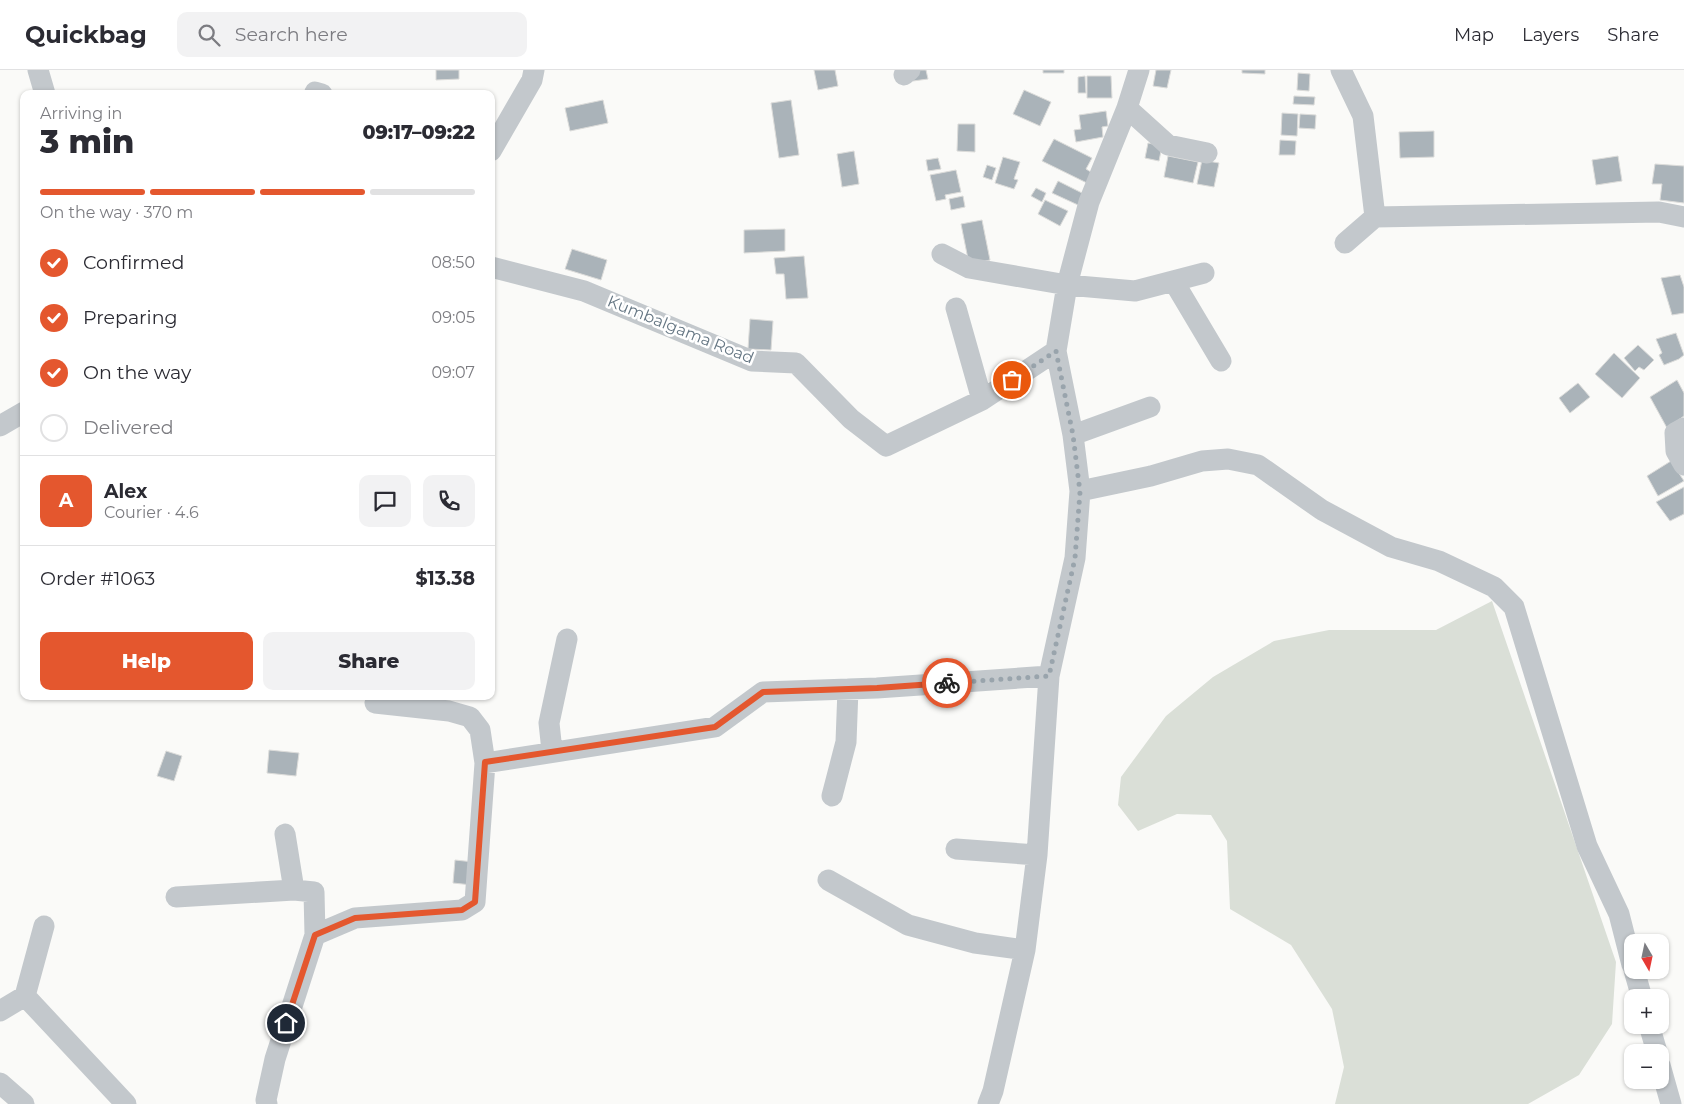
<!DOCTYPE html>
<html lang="en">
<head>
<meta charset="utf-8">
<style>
  body { margin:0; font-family:Montserrat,sans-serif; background:#f2f2f3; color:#2b2b33; height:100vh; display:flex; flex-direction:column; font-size:19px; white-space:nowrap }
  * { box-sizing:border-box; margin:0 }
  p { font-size:16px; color:#7c7c81 }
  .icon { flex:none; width:28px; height:28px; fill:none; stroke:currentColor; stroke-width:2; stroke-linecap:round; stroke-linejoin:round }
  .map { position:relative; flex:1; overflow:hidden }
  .details { position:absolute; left:20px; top:20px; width:475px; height:610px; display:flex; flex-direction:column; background:#fff; border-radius:10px; box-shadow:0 1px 4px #0004 }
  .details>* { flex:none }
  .needle { width:32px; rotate:171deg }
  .fabs { position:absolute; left:1624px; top:864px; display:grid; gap:10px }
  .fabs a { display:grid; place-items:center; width:45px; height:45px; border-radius:10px; background:#fff; box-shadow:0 1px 4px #0004; font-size:25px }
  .pin { position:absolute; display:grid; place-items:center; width:42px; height:42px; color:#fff; margin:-21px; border:2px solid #fff; border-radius:50%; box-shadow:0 1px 5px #0007 }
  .courier { position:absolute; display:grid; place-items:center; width:50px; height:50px; margin:-25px; border:4px solid #e4572e; border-radius:50%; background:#fff; color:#222; box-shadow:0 1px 6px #0007 }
  .headline em { font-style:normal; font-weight:800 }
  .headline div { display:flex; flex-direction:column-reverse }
  .headline { display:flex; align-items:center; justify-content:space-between; height:85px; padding:0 20px }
  h1 { font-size:32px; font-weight:800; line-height:38px }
  .bar { display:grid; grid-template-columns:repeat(4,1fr); gap:8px 5px; align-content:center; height:60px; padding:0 20px }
  .bar i { height:6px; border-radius:4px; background:#e1e1e2 }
  .bar .on { background:#e4572e }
  .bar p { grid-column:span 4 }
  .line { display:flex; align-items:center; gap:12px; padding:0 20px; border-top:1px solid #e1e1e2 }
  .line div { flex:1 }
  .round { display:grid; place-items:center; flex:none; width:52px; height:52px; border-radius:10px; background:#f2f2f3 }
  ol { padding:0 20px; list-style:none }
  li { display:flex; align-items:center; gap:15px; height:55px }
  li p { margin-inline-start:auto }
  li .icon { padding:5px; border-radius:50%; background:#e4572e; color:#fff; stroke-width:4 }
  li:last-child { color:#7c7c81 }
  li i { width:28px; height:28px; border:2px solid #e1e1e2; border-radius:50% }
  .action { display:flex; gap:10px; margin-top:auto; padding:10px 20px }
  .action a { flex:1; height:58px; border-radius:10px; background:#e4572e; color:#fff; font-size:20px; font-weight:800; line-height:58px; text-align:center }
  .action a+a { background:#f2f2f3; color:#2b2b33 }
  header { display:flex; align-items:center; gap:30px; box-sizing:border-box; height:70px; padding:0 25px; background:#fff; border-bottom:1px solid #e1e1e2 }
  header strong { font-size:24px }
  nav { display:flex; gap:28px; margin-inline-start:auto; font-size:18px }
  .search { width:350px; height:45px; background:#f2f2f3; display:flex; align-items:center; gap:12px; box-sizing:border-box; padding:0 18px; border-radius:10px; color:#7c7c81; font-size:19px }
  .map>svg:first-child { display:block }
  .green { fill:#dadfd7 }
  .building { fill:#aab3b9; stroke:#dcdcda }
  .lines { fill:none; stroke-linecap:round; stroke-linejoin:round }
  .minor { stroke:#c3c8cc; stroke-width:21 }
  .done { stroke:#99a4ac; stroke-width:5; stroke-dasharray:0 9 }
  .route { stroke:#e4572e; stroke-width:6 }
  .labels { text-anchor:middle; stroke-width:5; stroke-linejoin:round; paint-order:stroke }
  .street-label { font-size:16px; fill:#657683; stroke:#fff }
</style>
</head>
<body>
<header>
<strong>Quickbag</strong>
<div class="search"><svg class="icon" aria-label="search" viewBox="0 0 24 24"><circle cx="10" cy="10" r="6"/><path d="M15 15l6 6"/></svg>Search here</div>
<nav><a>Map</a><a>Layers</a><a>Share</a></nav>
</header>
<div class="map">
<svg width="1684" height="1034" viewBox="0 0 1684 1034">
  <rect width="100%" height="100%" fill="#fafaf8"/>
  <path class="green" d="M1492 531 1616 892 1612 954 1579 1005 1528 1034H1335L1344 997 1332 939 1291 875 1230 839 1227 771 1211 745 1177 744 1138 761 1118 735 1121 707 1166 646 1213 607 1274 571 1329 560H1436Z"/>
  <path class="building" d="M436 0H459V9L436 10Z
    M814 0H835L838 16 818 20Z
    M912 0H926L928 9 913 11Z
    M1043 0H1064V3H1043Z
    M1156 0H1171L1167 18 1153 16Z
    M1242 0H1265V4L1242 3Z
    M1298 3 1310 4 1309 21 1297 20Z
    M1085 6 1086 23H1078V7Z
    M1087 6H1111L1112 28H1087Z
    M1024 20 1051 32 1040 56 1013 44Z
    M1294 26 1315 27 1314 35 1293 34Z
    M603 30 608 53 570 61 565 38Z
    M791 30 799 85 779 88 771 33Z
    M1106 41 1108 56 1102 57 1103 67 1076 72 1074 60 1081 59 1079 45Z
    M1282 43 1298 44 1297 66 1281 65Z
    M1300 44 1316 45 1315 59 1299 58Z
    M958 54H975V82L957 81Z
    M1434 61V87L1400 88 1399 62Z
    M1054 69 1092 88 1086 99 1094 104 1089 114 1042 91Z
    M1280 70 1296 71 1295 85H1279Z
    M1148 73 1162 76 1159 91 1145 88Z
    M854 81 859 114 842 117 837 84Z
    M1168 86 1198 92 1193 113 1164 107Z
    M1618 86 1622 111 1596 115 1592 90Z
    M1003 87 1020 92 1014 109 1018 110 1014 119 995 113Z
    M938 88 941 99 928 101 926 90Z
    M1202 90 1219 93 1214 117 1197 114Z
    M1655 94 1684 96V133L1660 130 1662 114H1652Z
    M987 95 996 98 992 110 983 107Z
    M956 100 961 122 945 125 946 129 936 131 930 105Z
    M1058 111 1084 124 1078 135 1052 123Z
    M1036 118 1046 123 1042 132 1031 126Z
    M963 126 965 137 951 140 949 129Z
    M1045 130 1068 141 1060 156 1038 144Z
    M982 150 990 190 969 194 961 154Z
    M785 159V181L744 183V160Z
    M572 179 607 190 601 210 565 199Z
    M804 186 808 228 786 229 784 204H776L774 188Z
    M1680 205 1684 217V243L1672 245 1661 208Z
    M750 249 773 251 771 280 748 279Z
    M1676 263 1684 285 1679 289 1664 295 1659 285 1662 283 1656 269Z
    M1638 275 1654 290 1644 300 1639 297 1635 301 1624 288Z
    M1614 283 1640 308 1622 328 1595 304Z
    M1677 310 1684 323V346L1667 358 1650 327Z
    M1578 313 1590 327 1570 343 1559 328Z
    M1671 391 1684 411 1658 426 1647 406Z
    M1684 417V444L1670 451 1656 432Z
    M269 680 299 683 296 706 267 703Z
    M166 681 182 686 174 711 157 706Z
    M455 790 474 792 472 815 453 813Z"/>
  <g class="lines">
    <path class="minor" d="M38 0 45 24
      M1341 0 1363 46 1375 147 1345 173
      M904 5 910 0
      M315 22 322 24
      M1127 38 1168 75 1207 83
      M491 81 532 10 534 0
      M1375 147 1659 142 1684 147
      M942 184 969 198 1067 215 1135 221 1204 203
      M491 197 584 221 752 291 796 293 851 349 886 376 982 330 1056 281
      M1174 212 1221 291
      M956 238 982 330
      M0 356 24 342
      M1684 358 1675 363 1676 381 1684 395
      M1073 365 1150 337
      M1080 421 1151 406 1202 391 1228 389 1258 395 1322 440 1391 477 1439 491 1494 517 1514 537 1587 776 1619 844 1632 895
      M375 633 449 641 470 647 480 660 485 693
      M552 681 549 653 567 569
      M832 726 846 672 848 619
      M285 764 294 820 314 822 315 865
      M956 779 1037 785
      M828 810 908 855 975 873 1025 880
      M176 827 294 820
      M1634 900 1642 928
      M25 926 126 1034
      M0 941 25 926 44 856
      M1649 955 1657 982
      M1660 995 1671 1034
      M0 1013 24 1034
      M267 1034 266 1030 275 989 315 865 355 848 462 840 475 832 485 693 715 657 763 622 877 618 1049 606
      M988 1034 993 1021 1025 880 1037 785 1049 606 1075 488 1080 421 1073 365 1056 281 1067 215 1089 132 1127 38 1139 0"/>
  </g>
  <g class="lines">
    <path class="done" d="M947 613 1049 606 1075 488 1080 422 1073 365 1056 281 1012 310"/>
    <path class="route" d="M286 953 315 865 355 848 462 840 475 832 485 692 715 657 763 622 877 618 947 613"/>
  </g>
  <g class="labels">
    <g class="street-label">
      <text transform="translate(681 259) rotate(22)" y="6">Kumbalgama Road</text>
    </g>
  </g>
</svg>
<div class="fabs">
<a><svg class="needle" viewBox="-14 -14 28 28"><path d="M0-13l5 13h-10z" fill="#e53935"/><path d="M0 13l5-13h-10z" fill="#7c7c81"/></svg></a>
<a>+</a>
<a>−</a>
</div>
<div class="pin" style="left:1012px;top:310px;background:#ea580c"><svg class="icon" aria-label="bag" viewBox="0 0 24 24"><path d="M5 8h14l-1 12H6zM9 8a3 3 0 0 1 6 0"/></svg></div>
<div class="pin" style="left:286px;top:953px;background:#1f2937"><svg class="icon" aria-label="home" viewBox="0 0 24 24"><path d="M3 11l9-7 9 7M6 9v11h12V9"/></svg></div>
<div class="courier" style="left:947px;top:613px"><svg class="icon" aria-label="bike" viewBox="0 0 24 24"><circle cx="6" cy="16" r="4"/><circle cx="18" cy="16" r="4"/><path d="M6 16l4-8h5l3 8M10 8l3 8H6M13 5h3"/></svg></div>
<section class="details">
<div class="headline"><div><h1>3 min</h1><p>Arriving in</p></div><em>09:17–09:22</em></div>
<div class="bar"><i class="on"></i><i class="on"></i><i class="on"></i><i></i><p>On the way · 370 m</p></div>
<ol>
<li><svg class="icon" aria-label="check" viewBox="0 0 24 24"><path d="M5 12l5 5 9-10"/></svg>Confirmed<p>08:50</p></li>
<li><svg class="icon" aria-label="check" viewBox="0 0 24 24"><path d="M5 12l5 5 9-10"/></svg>Preparing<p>09:05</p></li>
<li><svg class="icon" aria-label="check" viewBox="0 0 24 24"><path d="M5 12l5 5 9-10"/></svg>On the way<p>09:07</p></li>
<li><i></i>Delivered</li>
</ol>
<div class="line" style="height:90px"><b class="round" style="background:#e4572e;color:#fff">A</b><div><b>Alex</b><p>Courier · 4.6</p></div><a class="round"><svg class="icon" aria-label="chat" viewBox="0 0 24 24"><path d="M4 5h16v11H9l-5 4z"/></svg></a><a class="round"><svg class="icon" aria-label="phone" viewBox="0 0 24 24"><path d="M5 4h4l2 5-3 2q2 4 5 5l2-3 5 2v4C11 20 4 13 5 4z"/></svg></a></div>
<div class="line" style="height:65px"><div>Order #1063</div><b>$13.38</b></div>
<div class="action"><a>Help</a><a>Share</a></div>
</section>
</div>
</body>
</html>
